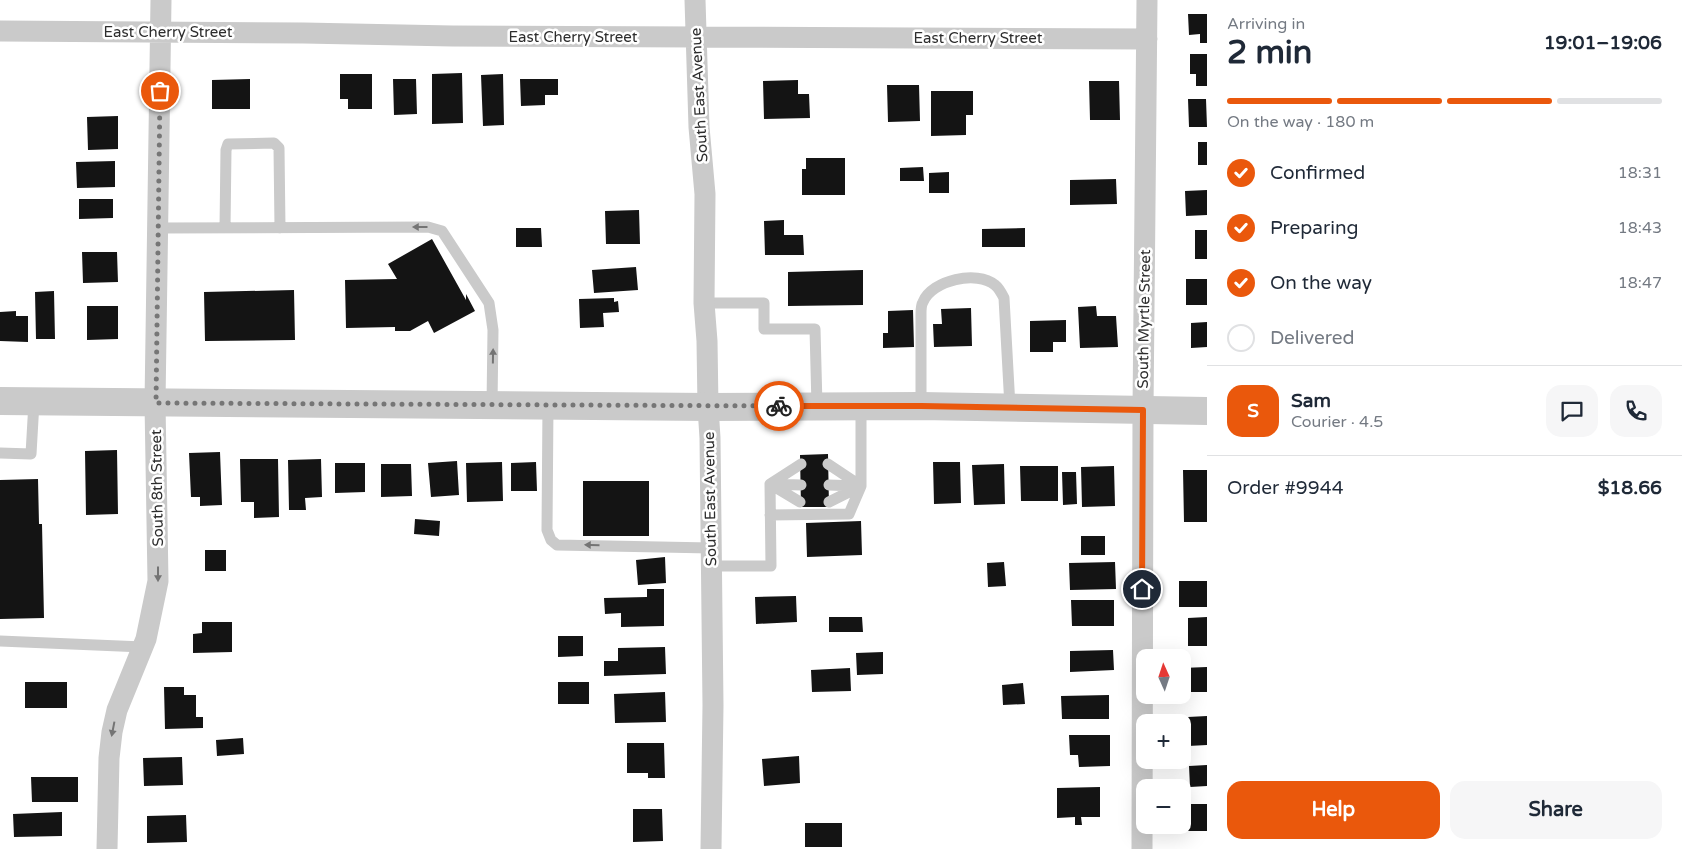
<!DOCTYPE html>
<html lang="en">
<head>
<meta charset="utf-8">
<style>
  body { margin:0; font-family:"Varela Round",sans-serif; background:#f6f6f7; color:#1f2937; height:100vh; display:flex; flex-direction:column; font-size:19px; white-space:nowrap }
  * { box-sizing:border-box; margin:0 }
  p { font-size:16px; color:#747a83 }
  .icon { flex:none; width:28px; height:28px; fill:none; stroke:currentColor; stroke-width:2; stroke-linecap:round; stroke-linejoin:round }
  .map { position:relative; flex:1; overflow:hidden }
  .sheet { display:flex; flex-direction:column; background:#fff; width:475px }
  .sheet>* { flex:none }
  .needle { width:32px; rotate:357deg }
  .fabs { position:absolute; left:1136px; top:649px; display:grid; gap:10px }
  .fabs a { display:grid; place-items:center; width:55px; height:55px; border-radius:10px; background:#fff; box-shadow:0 5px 20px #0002; font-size:25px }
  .pin { position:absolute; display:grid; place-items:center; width:42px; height:42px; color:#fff; margin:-21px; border:2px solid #fff; border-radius:50%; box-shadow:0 1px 5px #0007 }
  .courier { position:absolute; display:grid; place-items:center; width:50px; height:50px; margin:-25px; border:4px solid #ea580c; border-radius:50%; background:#fff; color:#222; box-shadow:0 1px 6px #0007 }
  .head em { font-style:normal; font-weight:700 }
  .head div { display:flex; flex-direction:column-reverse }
  .head { display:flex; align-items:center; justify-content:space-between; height:85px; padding:0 20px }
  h1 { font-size:32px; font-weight:700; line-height:38px }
  .bar { display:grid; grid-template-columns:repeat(4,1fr); gap:8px 5px; align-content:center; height:60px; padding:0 20px }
  .bar i { height:6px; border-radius:4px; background:#e0e1e3 }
  .bar .current { background:#ea580c }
  .bar p { grid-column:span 4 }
  .line { display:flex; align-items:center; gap:12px; padding:0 20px; border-top:1px solid #e0e1e3 }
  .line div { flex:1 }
  .round { display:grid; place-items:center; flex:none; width:52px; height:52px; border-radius:15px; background:#f6f6f7 }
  ol { padding:0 20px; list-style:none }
  li { display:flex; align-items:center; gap:15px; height:55px }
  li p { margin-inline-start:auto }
  li .icon { padding:5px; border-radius:50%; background:#ea580c; color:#fff; stroke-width:4 }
  li:last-child { color:#747a83 }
  li i { width:28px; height:28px; border:2px solid #e0e1e3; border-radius:50% }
  .button { display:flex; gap:10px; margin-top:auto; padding:10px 20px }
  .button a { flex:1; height:58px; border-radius:15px; background:#ea580c; color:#fff; font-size:20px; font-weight:700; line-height:58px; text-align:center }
  .button a+a { background:#f6f6f7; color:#1f2937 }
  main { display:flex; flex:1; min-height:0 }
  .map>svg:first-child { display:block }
  .building { fill:#141414 }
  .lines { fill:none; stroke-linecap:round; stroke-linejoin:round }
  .service { stroke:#cacaca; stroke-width:11 }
  .minor { stroke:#cacaca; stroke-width:21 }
  .tertiary { stroke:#cacaca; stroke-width:28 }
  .oneway { fill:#747474 }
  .done { stroke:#767676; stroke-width:5; stroke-dasharray:0 9 }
  .route { stroke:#ea580c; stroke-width:6 }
  .labels { text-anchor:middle; stroke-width:5; stroke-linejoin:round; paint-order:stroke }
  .street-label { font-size:15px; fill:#2d2d2d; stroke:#fff }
</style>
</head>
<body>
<main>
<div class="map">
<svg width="1207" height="849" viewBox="0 0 1207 849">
  <rect width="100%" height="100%" fill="#fff"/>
  <path class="building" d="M1188 14H1207V43H1200V34L1189 35Z
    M1190 54H1207V86H1196V74H1190Z
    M462 73 463 123 432 124V74Z
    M340 74H372V109H348V99H340Z
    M503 74 504 125 483 126 481 75Z
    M250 79V109H212V80Z
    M393 79H416L417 114 394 115Z
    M520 79H558V95H545V105L521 106Z
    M798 80V94H809L810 118 764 119 763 81Z
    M1089 81H1119L1120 120H1090Z
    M887 85H919L920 121 888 122Z
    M931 91H973V115H966V135L931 136Z
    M1188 99H1206L1207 127H1189Z
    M118 116V149L88 150 87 117Z
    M1198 142H1207V165H1198Z
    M806 158H845V195H802V169H806Z
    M115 161V187L77 188 76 162Z
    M923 167 924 181H900V168Z
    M949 172V193H929V173Z
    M1116 179 1117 204 1070 205V180Z
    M1207 190V215L1186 216 1185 191Z
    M79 199H113V218L79 219Z
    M639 210 640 244H606L605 211Z
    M784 220V235H803L804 255H765L764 221Z
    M516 228H541L542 247H516Z
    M1025 228V247H982V229Z
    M1195 230H1207V259H1195Z
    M432 239 466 300V294L475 311 434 333 428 321 410 331H395V327L346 328 345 280 397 279 388 264Z
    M82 252H117L118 282 83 283Z
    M636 267 638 290 594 293 592 270Z
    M863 270V305L788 306V272Z
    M1186 279H1207V305H1186Z
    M294 290 295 340 205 341 204 292Z
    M54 291 55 339H36L35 292Z
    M614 298V302L618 301 619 312 603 313 604 327 580 328 579 299Z
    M87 306H118V339L87 340Z
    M1096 306 1097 316H1116L1118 347 1080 348 1078 307Z
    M971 308 972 346 934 347 933 324H942L941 309Z
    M913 310 914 347 883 348V333H888V311Z
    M16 311V316H28V342L0 341V312Z
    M1066 320V342H1053V352H1030V321Z
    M1207 322V347L1191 348V323Z
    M117 450 118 514 86 515 85 451Z
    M220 452 222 505 200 506V497H191L189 453Z
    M828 454 829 507H801L800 455Z
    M240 459H278L279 517 254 518V502H241Z
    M321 459 322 497 305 498 306 510H289L288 460Z
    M457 461 459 495 431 497 428 463Z
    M502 462 503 501 467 502 466 463Z
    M536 462 537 491H511V463Z
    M933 462H960L961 503 934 504Z
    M335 463H365V492L335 493Z
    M381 464H411L412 496 381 497Z
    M1004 464 1005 504 974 505 972 465Z
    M1020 466H1058V501H1021Z
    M1114 466 1115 506 1082 507 1081 467Z
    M1183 470H1207V522H1184Z
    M1062 472H1076L1077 504 1063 505Z
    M38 479 39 524H42L44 618 0 619V480Z
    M583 481H649V536H583Z
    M415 519 440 521 439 536 414 534Z
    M861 521 862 555 807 557 806 523Z
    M1081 536H1105V555H1081Z
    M205 550H226V571H205Z
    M665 557 666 583 638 585 636 560Z
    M1004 562 1006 586 988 587 987 563Z
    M1115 562 1116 589 1070 590 1069 563Z
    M1179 581H1207V607H1179Z
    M647 589H664V626L621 627V613L605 614 604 598 647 597Z
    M796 596 797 622 756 624 755 597Z
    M1071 600H1114V626H1072Z
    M829 617H862L863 632H829Z
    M1207 617V646H1188V618Z
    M202 622H232V652L193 653V634L202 633Z
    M558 636H583V656L558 657Z
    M665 647 666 674 604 676V661H618V648Z
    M1113 650 1114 670 1070 672V651Z
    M883 652V674L857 675 856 653Z
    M1207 667V692H1183L1182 668Z
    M850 668 851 691 812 692 811 670Z
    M25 682H67V708H25Z
    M558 682H589V704H558Z
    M1023 683 1025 704 1003 705 1002 685Z
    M164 687H184V695H196V717H203V728L165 729Z
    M665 692 666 722 615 723 614 694Z
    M1109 695V719H1062L1061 696Z
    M1207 716V745L1188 746V717Z
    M1069 735H1110V766L1079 767 1078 755H1070Z
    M243 738 244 754 217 756 216 740Z
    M627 743H664L665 778H648V773H627Z
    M799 756 800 783 764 786 762 759Z
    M182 757 183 785 144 786 143 758Z
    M1207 765V786L1190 787 1189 766Z
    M31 777H78V802H32Z
    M1100 787V817H1081L1082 825H1075V817L1057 818V788Z
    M1184 804H1207V831H1184Z
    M633 809H662L663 841 633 842Z
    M62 812V836L14 837 13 814Z
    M186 815 187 842 147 843V816Z
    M805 823H842V847H805Z"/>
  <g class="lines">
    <path class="service" d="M158 228 428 227 442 231 489 303 493 330 492 405
      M225 228 226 150 228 144 274 143 279 148 280 228
      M704 303H764V329H815L817 406
      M548 405 547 530 551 540 557 545 711 548
      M921 406V314C921 310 921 305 923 302 932 280 977 270 995 285 999 288 1002 294 1004 298L1010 407
      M0 453 31 454 34 402
      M828 464 861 486
      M770 484 801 464
      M770 484 800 502
      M772 484 801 485
      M829 485 857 486
      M829 502 861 486
      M770 515 849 514 861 486V406
      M711 566H771L770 484
      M0 641 143 647"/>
    <path class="minor" d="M695 0 699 127 705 194 704 303 707 341 708 407 710 438 713 705 711 849
      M0 31 304 33 452 36 1147 39
      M107 849 109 758 112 732 117 710 146 639 158 581 155 403 161 0
      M1142 849 1143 410 1147 0"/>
    <path class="tertiary" d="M0 401 708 407 921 406 1207 411"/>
  </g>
  <defs><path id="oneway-solid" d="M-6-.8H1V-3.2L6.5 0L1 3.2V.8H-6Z" transform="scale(1.25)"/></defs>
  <g class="oneway">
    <use href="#oneway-solid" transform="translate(420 227) rotate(180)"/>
    <use href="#oneway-solid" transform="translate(493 356) rotate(-89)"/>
    <use href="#oneway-solid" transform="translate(592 545) rotate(-179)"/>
    <use href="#oneway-solid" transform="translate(158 574) rotate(90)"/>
    <use href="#oneway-solid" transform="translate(113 729) rotate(101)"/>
  </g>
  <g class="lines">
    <path class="done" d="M160 91 156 403 779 406"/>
    <path class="route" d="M779 406H921L1143 410 1142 589"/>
  </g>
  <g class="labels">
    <g class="street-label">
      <text x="168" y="37">East Cherry Street</text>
      <text x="573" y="42">East Cherry Street</text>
      <text x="978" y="43">East Cherry Street</text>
      <text transform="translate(699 95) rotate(-93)" y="5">South East Avenue</text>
      <text transform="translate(1144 319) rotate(-89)" y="5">South Myrtle Street</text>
      <text transform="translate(157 488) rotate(-91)" y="5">South 8th Street</text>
      <text transform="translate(710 499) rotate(-91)" y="5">South East Avenue</text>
    </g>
  </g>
</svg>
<div class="fabs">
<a><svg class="needle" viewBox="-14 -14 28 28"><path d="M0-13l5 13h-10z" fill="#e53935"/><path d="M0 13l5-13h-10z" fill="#747a83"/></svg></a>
<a>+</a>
<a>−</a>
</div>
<div class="pin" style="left:160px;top:91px;background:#ea580c"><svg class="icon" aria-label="bag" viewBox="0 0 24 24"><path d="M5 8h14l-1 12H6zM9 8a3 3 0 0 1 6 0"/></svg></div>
<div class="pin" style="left:1142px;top:589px;background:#1f2937"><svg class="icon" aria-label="home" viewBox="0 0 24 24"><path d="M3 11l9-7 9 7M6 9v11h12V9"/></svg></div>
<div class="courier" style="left:779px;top:406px"><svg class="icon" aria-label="bike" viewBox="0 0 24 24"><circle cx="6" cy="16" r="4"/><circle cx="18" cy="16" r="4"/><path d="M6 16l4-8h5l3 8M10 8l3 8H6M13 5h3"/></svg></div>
</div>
<section class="sheet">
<div class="head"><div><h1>2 min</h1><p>Arriving in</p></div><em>19:01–19:06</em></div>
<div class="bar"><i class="current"></i><i class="current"></i><i class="current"></i><i></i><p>On the way · 180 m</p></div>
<ol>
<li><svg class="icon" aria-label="check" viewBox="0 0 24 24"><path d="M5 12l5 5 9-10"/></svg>Confirmed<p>18:31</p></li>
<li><svg class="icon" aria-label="check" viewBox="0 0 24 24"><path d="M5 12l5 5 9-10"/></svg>Preparing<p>18:43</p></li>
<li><svg class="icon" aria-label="check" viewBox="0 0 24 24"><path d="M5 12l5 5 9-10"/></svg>On the way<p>18:47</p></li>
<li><i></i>Delivered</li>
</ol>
<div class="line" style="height:90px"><b class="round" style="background:#ea580c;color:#fff">S</b><div><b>Sam</b><p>Courier · 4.5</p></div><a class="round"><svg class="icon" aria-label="chat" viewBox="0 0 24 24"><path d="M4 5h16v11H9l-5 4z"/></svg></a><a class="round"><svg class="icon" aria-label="phone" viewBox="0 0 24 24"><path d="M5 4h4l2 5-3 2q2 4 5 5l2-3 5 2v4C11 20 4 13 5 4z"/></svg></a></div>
<div class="line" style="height:65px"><div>Order #9944</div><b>$18.66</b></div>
<div class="button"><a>Help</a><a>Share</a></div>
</section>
</main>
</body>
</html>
